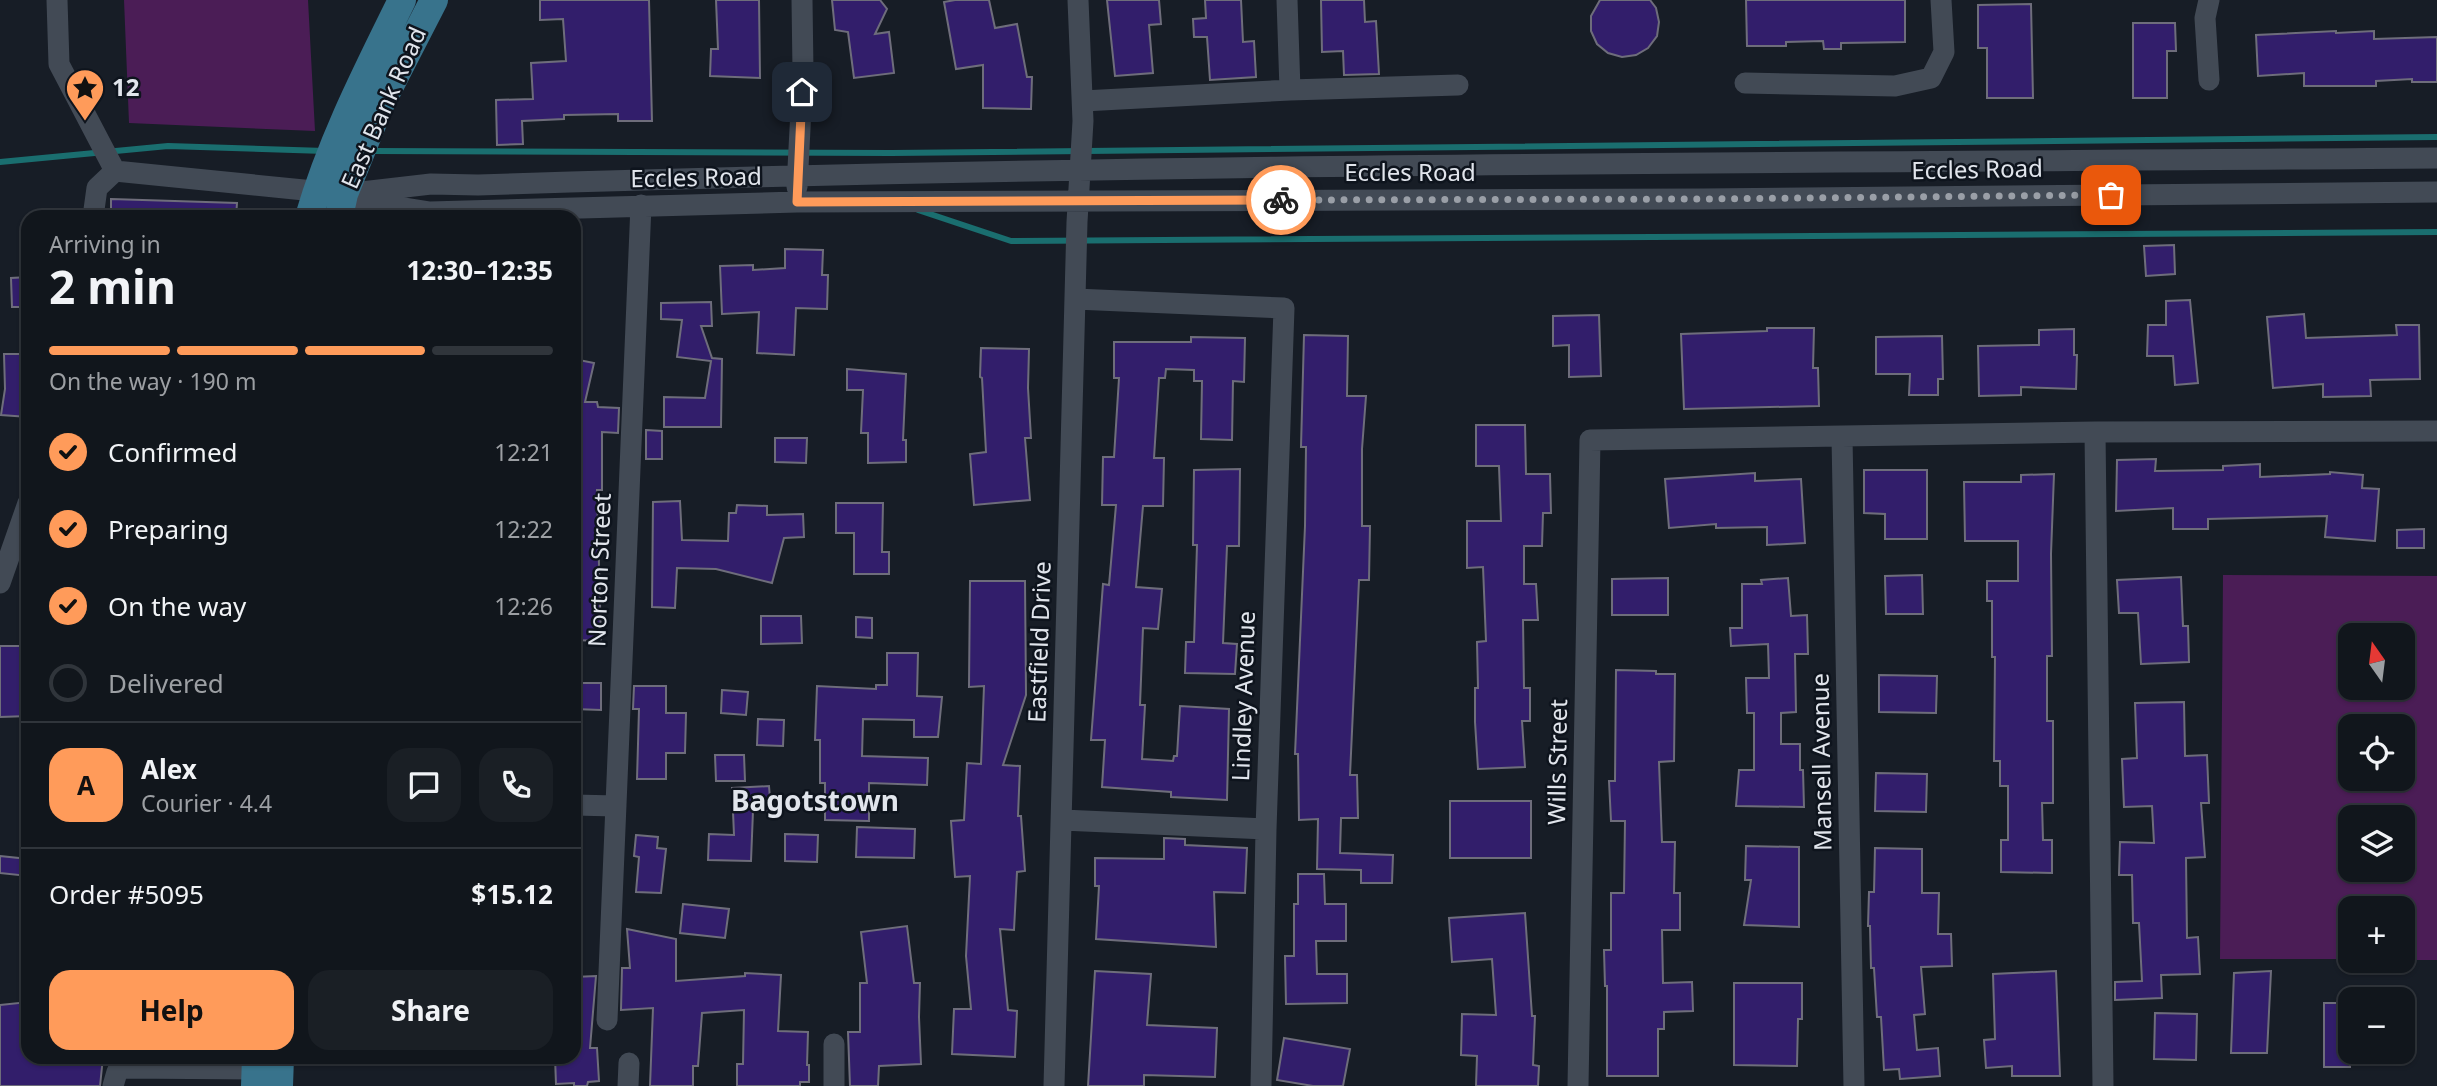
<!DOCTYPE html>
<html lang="en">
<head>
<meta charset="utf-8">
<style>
  body { margin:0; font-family:"Noto Sans",sans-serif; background:#1a1f25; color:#f1f3f6; height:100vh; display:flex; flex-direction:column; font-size:26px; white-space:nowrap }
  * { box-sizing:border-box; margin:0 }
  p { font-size:23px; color:#9c9fa3 }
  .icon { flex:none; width:38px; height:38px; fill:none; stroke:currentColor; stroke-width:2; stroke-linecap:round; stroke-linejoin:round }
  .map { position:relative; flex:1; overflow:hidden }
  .side { position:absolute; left:21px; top:210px; width:560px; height:854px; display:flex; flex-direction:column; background:#11161c; border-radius:21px; box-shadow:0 2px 5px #0004,0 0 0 2px #30353b }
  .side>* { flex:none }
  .needle { width:46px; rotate:346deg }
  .buttons { position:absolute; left:2338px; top:623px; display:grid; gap:14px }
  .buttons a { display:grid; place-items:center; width:77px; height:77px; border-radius:14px; background:#11161c; box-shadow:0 2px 5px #0004,0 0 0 2px #30353b; font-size:35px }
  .pin { position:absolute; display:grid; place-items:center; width:60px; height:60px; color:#fff; margin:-30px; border-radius:14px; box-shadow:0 4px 10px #0006 }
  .courier { position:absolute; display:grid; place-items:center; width:70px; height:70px; margin:-35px; border:5px solid #ff9b5a; border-radius:50%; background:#fff; color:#222; box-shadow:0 2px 9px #0007 }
  .head em { font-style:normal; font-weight:700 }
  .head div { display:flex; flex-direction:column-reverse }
  .head { display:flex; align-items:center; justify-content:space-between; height:119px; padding:0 28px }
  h1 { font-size:46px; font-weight:700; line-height:52px }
  .bar { display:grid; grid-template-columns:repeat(4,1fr); gap:10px 7px; align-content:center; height:84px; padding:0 28px }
  .bar i { height:9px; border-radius:5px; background:#30353b }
  .bar .current { background:#ff9b5a }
  .bar p { grid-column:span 4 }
  .line { display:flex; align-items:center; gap:18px; padding:0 28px; border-top:2px solid #30353b }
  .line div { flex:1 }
  .round { display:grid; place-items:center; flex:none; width:74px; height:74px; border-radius:21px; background:#1a1f25 }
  ol { padding:0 28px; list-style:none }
  li { display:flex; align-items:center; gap:21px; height:77px }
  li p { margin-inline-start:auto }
  li .icon { padding:7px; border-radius:50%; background:#ff9b5a; color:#111; stroke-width:4 }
  li:last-child { color:#9c9fa3 }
  li i { width:38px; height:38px; border:4px solid #30353b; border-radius:50% }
  .action { display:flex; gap:14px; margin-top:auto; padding:14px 28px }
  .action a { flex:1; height:80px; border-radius:21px; background:#ff9b5a; color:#111; font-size:28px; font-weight:700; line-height:80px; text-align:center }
  .action a+a { background:#1a1f25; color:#f1f3f6 }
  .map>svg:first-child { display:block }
  .green { fill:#4b1d56; fill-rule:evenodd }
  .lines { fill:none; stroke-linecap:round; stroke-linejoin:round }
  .stream { stroke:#1a6e6f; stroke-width:6 }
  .building { fill:#321e6b; stroke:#6e6d7b; stroke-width:2 }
  .minor { stroke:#424a55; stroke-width:21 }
  .major { stroke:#38738c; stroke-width:28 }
  .done { stroke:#9a9fa7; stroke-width:7; stroke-dasharray:0 12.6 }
  .route { stroke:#ff9b5a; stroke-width:9 }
  .labels { text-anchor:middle; stroke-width:5; stroke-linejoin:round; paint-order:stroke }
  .poi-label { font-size:24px; font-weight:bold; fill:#e1e5ec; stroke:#0e141d; text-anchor:start }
  .street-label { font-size:24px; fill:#e1e5ec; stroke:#0e141d }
  .quarter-label { font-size:28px; font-weight:bold; fill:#e1e5ec; stroke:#0e141d }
</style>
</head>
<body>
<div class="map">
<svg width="2437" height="1086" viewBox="0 0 2437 1086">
  <rect width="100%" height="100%" fill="#171d26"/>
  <path class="green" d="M124 0H308L315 131 129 123Z
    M2223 575 2437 576V960H2403V908H2350V959H2220ZM2350 635H2403V688H2350ZM2350 726H2403V779H2350ZM2350 817H2403V870H2350Z"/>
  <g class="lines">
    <path class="stream" d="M371 151 891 153 2437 137
      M0 162 168 146 325 151
      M918 210 1011 241 2437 232"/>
  </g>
  <path class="building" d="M540 0H649L652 121H618V114L564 115V119L522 121 523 144 497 145 496 100 533 99 531 63 566 61 563 19 540 20Z
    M716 0H759L760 78 710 76 711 49H718Z
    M832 0H880L887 9 875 34 889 32 894 73 854 78 848 32 835 30Z
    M955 0H989L995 28 1017 24 1027 77H1032L1031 109 983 108V65L956 69 944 2Z
    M1107 0H1159L1161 24 1149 25 1153 73 1115 76Z
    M1205 0H1241L1243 42 1254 41 1256 77 1210 80 1207 37H1194L1193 19 1206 18Z
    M1321 0H1364L1365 22 1376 21 1379 74 1344 75 1343 51 1322 52Z
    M1600 0H1650L1656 8 1659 22 1657 36 1648 48 1636 55 1622 57 1608 53 1597 44 1591 31V16Z
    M1746 0H1905V42L1841 43V49H1824L1823 41 1786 42V46H1747Z
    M2031 4 2033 98H1987V48H1978V5Z
    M2133 23H2175L2176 51H2167V98H2133Z
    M2336 31V33L2374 31V39L2437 37V82H2412V79L2376 81V86H2304V73L2258 76 2256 35Z
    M111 199 237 203 236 217H111Z
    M2174 245 2175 274 2146 276 2144 246Z
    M785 249 823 250 822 275H828L827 309 796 308 794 355 757 353 759 312 722 314 720 266 753 265V270L785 268Z
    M28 277V307H12L11 278Z
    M2190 300 2198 383 2175 385 2173 356H2147L2148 325H2166V301Z
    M711 302 712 326H701L712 358 722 359 721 427H664V397L705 398 711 361 677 357 682 320 661 319V303Z
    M2304 314 2306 338 2397 335 2396 325H2419L2420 379 2370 380 2371 396 2323 397V384L2273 388 2267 317Z
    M1599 315 1601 376 1569 377V345L1553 346V316Z
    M1767 328H1814L1813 368H1818L1819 406 1684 409 1681 334 1767 331Z
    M2074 329V355H2077L2076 389 2021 387V395L1979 396 1978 346 2039 345V330Z
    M1304 335 1348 336 1347 396H1366L1362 449V526H1370L1369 580H1359L1350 775H1357L1358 818H1341L1340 853 1393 855 1392 883H1361V870L1317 869 1318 819 1299 820 1298 754H1295L1305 526 1306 447H1301Z
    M1942 336 1943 379H1938V395H1909L1910 374H1876V337Z
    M1191 337 1245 338 1244 382 1233 381 1232 440 1201 439 1202 381H1194V370L1166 369 1165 378H1159L1154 458H1164L1163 506H1143L1136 587 1162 589 1158 629 1143 628 1140 705H1145L1142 759 1173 761 1174 756H1177L1180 706 1229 709 1227 800 1171 797V792L1102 787 1105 740H1091L1103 584 1109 585 1116 505H1102L1103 457H1114L1119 378H1114V342H1191Z
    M981 348 1029 349 1028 388 1031 438H1025L1030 500 974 505 970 454 986 452 982 378 980 377Z
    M4 354H28V417L1 415 5 389Z
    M574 359 594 363 585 402H597L598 407 619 408 618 433 602 432V490H597L601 641 574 640V474H576L577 429 574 430Z
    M847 369 906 374 903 440H906V462L868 463V433H861L863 390H847Z
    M1476 425H1525L1526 474H1550L1551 513H1543L1542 546H1524V584H1536L1538 620H1523L1524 688H1530V721H1522L1525 767 1478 769 1475 722V688H1478L1477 642 1486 641 1483 567 1467 568V521H1501L1499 466H1476Z
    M646 430 662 431V459H646Z
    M775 438H807L806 463 775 462Z
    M2156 459 2155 471 2223 470V466L2260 464V477L2330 474V472L2363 475 2362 488 2379 489 2375 541 2325 537 2327 516 2208 519V529H2173V508L2116 511 2117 460Z
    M1240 469 1239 546H1227L1223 643 1237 644 1235 674 1185 673 1186 642H1194L1197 545H1193L1194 470Z
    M1864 470H1927V539H1885V514L1864 513Z
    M1755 473V481L1801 479 1805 543 1767 545V527L1716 528V524L1669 528 1665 479Z
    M2054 474 2051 554 2052 656H2047V721H2053V803H2042L2043 840H2052V873L2001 872V840H2008V786H2000V761H1994L1995 657H1992V601H1987V581H2018V541H1965L1964 482H2021V475Z
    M680 501 682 540 728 541 729 513H736L737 505 767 506V515L803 514 804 537 784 538 772 583 716 569 677 568 675 608 652 607 653 502Z
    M836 503H883L882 552H889V574H854V533H836Z
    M2424 529V548H2397V530Z
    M1922 575 1923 614H1886L1885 576Z
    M2181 577 2183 626H2188L2189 662 2141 664 2138 613H2119L2117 580Z
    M1668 578V615H1612V579Z
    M1788 578 1791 616 1807 615 1808 654H1795L1796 712 1781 713V744H1800V770H1803L1804 807 1736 806 1739 770H1754V713H1747L1746 678H1769L1768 644 1731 646 1730 628H1742V584H1762L1761 580Z
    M970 581H1025L1026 695 1003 765 1020 766 1018 816H1021L1025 871 1017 872 1014 930 1000 929 1008 1010 1017 1011 1015 1057 952 1054 954 1009H971L966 956 970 876 955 877 951 821 964 820 967 763 981 764 984 686 969 687Z
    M761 616H801L802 643 761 644Z
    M856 617 872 618V638L856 637Z
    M0 646H28V716L0 717Z
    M887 653H918L917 696 942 697 938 737H914V720L863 719 862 756 928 758 927 785 869 783V821L825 820V783H820V740H815L817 686 876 689V685H887Z
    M1616 670 1656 671V674H1675L1674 761 1659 762 1662 842H1675L1674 893H1680V930H1662L1663 983 1692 982 1693 1011 1664 1012V1029H1658V1076H1607V986H1605L1604 950H1611V893H1624L1625 821H1611L1609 781H1615Z
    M1879 675 1937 676 1936 713 1879 712Z
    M574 683H601V710L574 709Z
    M634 686H666V713H686L685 753H666V779H637L639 709H633Z
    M722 690 748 692 746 715 721 713Z
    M2184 702 2185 756 2207 755 2209 803H2201L2205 857 2186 858 2187 938 2198 937 2200 974 2161 975 2162 998 2115 1000V982L2142 981 2139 923H2133L2132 875H2119L2120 842 2154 843 2152 806 2124 807 2122 759 2137 758 2135 703Z
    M758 719 784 720 783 746 757 745Z
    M715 755H744L745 781H716Z
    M1876 773 1927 774 1926 812 1875 811Z
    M769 786 771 811H753L751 861 708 860 709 834 734 835 732 788Z
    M1450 801H1531V858H1450Z
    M857 827 915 829 914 858 856 857Z
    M785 834 818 835 817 862 785 861Z
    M636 835 658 837 657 848 666 849 661 893 636 892 639 857 634 856Z
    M1164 838 1185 839V845L1247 848 1245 893 1214 892 1216 947 1096 939 1099 886H1095V858L1164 859Z
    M1746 846 1799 847V927L1744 925 1751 880H1745Z
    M1875 848 1922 849V893H1939L1938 934H1951L1952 966 1921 967 1925 1014 1914 1015 1917 1050 1938 1048 1940 1076 1900 1079 1899 1069 1884 1070 1881 1017H1877L1874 968H1871L1870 926H1868L1869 892H1874Z
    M0 856 28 859V876L0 873Z
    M1298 874H1324L1325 904H1346V941H1316L1317 974H1347V1003L1286 1004 1285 956H1294V904H1298Z
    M683 904 729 909 725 938 680 933Z
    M1525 913 1532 1016H1535L1533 1065 1539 1066 1538 1086H1476L1477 1056 1461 1055 1462 1014 1496 1015 1492 959 1452 962 1449 918Z
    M907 926 914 983H920L919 1017 921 1064 879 1066 878 1086H850L848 1032H860V983H867L861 932Z
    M627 929 676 939V981L745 976V973L781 975 778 1031 808 1032 807 1065H809V1082H800V1086H737V1064H743L744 1010 702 1013 698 1066H693V1086H650L653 1008 621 1010 622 968H630Z
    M1095 971 1151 974 1147 1025 1217 1028 1215 1077 1144 1075V1086H1088Z
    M2056 971 2060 1076H2012V1066L1986 1068 1984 1040 1995 1039 1993 974Z
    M2271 971 2267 1053H2231L2234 973Z
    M596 976 590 1048H597L599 1081 588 1082 587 1086H574V1083L556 1084 555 1057H574V977Z
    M1734 983H1802V1019H1798L1797 1066 1734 1065Z
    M28 1002V1057H103L100 1086H0V1005Z
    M2324 1003H2350V1067H2324Z
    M2155 1013 2197 1014 2196 1060 2154 1059Z
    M1284 1038 1350 1049 1343 1086H1313L1277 1080Z"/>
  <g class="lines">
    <path class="minor" d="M57 0 59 64 115 171
      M1287 0 1290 90
      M2209 0 2205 18 2209 80
      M1745 83 1895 86 1931 78 1944 52 1941 0
      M1083 101 1290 90 1458 85
      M797 187 803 71 802 0
      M353 193 431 184 478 185C1131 163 1784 163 2437 158
      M93 217 97 188 115 171 344 194 386 205 430 212 797 202 1703 199 2437 192
      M1075 299 1284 308 1266 829 1261 1086
      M2095 432 2103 1086
      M1842 437 1854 1086
      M0 583 28 503
      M574 805 616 806
      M1062 820 1266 829
      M607 1020 641 205
      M113 1086 117 1072 124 1068 255 1069
      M628 1086 629 1063
      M834 1086V1044
      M1054 1086 1077 222 1083 121 1078 0
      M1578 1086 1590 440 2095 432 2437 431"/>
    <path class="major" d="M309 217C331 141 367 71 402 0
      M339 217 344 194 380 105 434 0
      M255 1086 256 1057
      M279 1086 280 1057"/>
  </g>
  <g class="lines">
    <path class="done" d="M1281 200 1703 199 2111 195"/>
    <path class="route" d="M802 92 797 202 1281 200"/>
  </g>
  <defs>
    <g id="sight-pin" transform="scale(2.0125)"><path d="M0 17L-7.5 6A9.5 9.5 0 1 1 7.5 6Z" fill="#ff9b5a" stroke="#0e141d"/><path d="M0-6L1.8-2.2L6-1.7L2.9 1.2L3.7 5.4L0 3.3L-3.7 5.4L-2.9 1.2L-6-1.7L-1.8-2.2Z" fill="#111"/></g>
  </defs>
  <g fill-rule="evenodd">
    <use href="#sight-pin" x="85" y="88"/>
  </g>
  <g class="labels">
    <g class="poi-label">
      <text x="112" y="96">12</text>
    </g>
    <g class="street-label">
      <text transform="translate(384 108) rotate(-66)" y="8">East Bank Road</text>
      <text transform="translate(1977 170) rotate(-1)" y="8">Eccles Road</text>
      <text x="1410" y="181">Eccles Road</text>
      <text transform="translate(696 178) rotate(-1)" y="8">Eccles Road</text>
      <text transform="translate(600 570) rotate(-88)" y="8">Norton Street</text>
      <text transform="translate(1040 642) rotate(-88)" y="8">Eastfield Drive</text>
      <text transform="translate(1244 696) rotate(-88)" y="8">Lindley Avenue</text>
      <text transform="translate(1558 762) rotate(-89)" y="8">Wills Street</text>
      <text transform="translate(1822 762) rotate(-91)" y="8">Mansell Avenue</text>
    </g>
    <g class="quarter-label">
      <text x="815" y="811">Bagotstown</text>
    </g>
  </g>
</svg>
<div class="buttons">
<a><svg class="needle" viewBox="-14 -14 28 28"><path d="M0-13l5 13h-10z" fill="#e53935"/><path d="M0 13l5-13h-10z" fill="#9c9fa3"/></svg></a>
<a><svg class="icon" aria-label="locate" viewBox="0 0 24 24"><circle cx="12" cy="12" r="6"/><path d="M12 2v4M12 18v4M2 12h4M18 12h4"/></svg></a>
<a><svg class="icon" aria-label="layers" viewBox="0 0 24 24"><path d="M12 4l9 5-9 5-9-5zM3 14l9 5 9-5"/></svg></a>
<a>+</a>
<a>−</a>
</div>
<div class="pin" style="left:2111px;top:195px;background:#ea580c"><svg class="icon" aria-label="bag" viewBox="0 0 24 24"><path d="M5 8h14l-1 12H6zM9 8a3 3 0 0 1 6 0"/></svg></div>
<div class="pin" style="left:802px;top:92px;background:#1f2937"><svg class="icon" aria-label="home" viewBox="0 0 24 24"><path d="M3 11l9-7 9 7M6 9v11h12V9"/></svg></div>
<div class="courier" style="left:1281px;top:200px"><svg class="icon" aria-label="bike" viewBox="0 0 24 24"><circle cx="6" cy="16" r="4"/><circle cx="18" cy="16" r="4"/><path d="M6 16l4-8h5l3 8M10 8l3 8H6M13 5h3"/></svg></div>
<section class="side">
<div class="head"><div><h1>2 min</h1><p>Arriving in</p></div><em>12:30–12:35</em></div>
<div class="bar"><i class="current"></i><i class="current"></i><i class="current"></i><i></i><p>On the way · 190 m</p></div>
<ol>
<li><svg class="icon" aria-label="check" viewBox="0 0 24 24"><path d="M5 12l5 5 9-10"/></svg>Confirmed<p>12:21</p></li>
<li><svg class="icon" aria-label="check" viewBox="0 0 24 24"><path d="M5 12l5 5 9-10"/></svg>Preparing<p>12:22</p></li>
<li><svg class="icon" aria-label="check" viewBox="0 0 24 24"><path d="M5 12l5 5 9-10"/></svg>On the way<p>12:26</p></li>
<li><i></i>Delivered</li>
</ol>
<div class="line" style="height:126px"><b class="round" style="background:#ff9b5a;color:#111">A</b><div><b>Alex</b><p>Courier · 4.4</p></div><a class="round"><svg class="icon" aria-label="chat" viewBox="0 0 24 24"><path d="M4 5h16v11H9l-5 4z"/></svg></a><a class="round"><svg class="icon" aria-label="phone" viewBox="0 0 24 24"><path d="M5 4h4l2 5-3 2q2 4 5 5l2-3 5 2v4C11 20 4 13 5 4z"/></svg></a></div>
<div class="line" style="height:91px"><div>Order #5095</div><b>$15.12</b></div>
<div class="action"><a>Help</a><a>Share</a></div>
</section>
</div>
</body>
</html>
